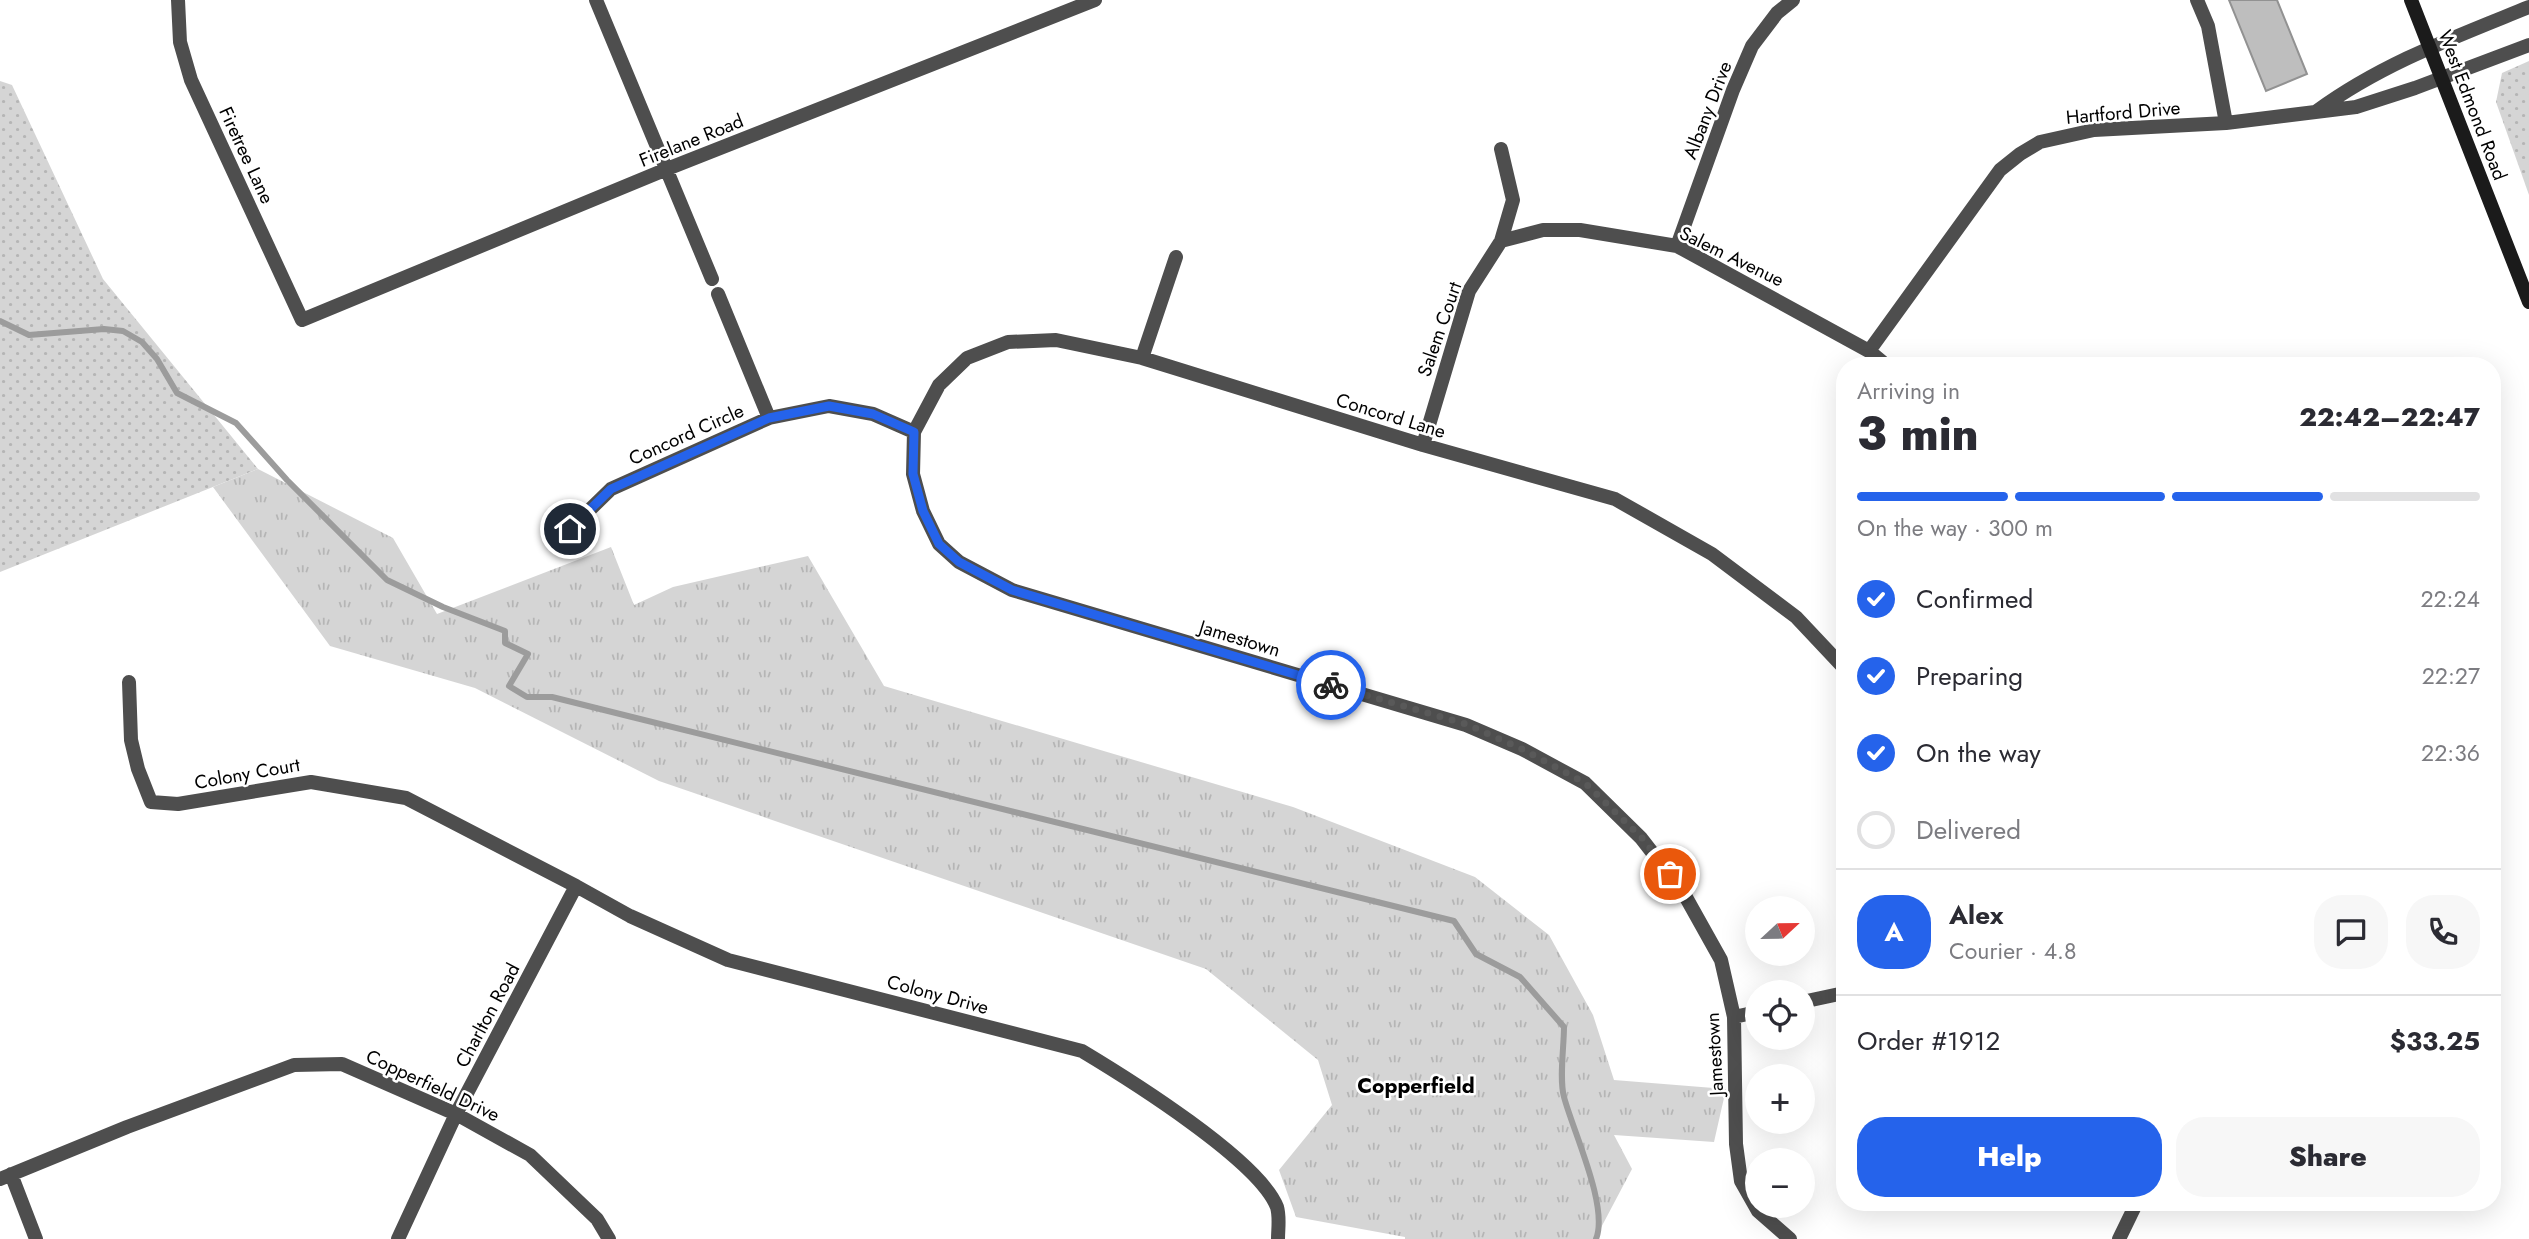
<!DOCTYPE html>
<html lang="en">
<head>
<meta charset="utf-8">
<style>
  body { margin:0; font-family:Jost,sans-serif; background:#f7f7f7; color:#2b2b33; height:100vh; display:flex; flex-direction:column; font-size:26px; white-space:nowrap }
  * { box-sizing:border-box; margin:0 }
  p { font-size:23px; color:#7c7c81 }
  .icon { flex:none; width:38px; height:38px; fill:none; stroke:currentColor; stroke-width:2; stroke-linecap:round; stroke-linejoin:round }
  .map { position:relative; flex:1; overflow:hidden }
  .side { position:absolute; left:1836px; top:357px; width:665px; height:854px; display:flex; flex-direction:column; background:#fff; border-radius:28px; box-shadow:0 7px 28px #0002 }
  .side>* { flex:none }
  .needle { width:46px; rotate:68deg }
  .fabs { position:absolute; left:1745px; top:896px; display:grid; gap:14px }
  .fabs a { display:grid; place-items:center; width:70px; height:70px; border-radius:50%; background:#fff; box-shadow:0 7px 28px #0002; font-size:35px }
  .pin { position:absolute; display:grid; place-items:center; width:60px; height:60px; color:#fff; margin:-30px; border:4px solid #fff; border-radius:50%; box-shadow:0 2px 7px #0007 }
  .courier { position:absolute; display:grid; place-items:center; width:70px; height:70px; margin:-35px; border:5px solid #2563eb; border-radius:50%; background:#fff; color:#222; box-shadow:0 2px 9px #0007 }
  .overview em { font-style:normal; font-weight:800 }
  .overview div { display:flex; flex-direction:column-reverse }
  .overview { display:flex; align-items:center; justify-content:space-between; height:119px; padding:0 21px }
  h1 { font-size:46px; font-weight:800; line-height:52px }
  .bar { display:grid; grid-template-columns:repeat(4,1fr); gap:10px 7px; align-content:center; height:84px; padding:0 21px }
  .bar i { height:9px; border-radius:5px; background:#e1e1e2 }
  .bar .selected { background:#2563eb }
  .bar p { grid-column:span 4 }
  .line { display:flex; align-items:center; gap:18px; padding:0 21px; border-top:2px solid #e1e1e2 }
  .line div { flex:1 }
  .round { display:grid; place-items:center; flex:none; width:74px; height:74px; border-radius:28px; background:#f7f7f7 }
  ol { padding:0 21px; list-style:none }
  li { display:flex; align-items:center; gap:21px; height:77px }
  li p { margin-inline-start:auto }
  li .icon { padding:7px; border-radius:50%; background:#2563eb; color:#fff; stroke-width:4 }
  li:last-child { color:#7c7c81 }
  li i { width:38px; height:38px; border:4px solid #e1e1e2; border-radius:50% }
  .action { display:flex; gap:14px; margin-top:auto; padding:14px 21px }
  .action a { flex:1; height:80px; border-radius:28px; background:#2563eb; color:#fff; font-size:28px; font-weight:800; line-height:80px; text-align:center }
  .action a+a { background:#f7f7f7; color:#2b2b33 }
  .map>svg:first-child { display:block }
  .grass { fill:url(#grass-dots) }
  .park { fill:url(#park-tufts) }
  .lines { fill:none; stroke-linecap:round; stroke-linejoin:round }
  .stream { stroke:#9c9c9c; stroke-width:6 }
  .building { fill:#bebebe; stroke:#929292; stroke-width:2 }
  .street { stroke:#4e4e4e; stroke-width:14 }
  .secondary { stroke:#1b1b1b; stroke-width:14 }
  .done { stroke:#595959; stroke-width:7; stroke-dasharray:0 12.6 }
  .route { stroke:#2563eb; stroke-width:9 }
  .labels { text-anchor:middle; stroke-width:5; stroke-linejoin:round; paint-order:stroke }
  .street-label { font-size:19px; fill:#000; stroke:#fff }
  .neighbourhood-label { font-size:21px; font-weight:bold; fill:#000; stroke:#fff }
</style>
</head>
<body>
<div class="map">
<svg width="2529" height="1239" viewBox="0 0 2529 1239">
  <defs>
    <pattern id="grass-dots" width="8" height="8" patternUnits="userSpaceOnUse" patternTransform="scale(1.75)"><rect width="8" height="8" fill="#d5d5d5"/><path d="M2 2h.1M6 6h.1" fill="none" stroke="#b5b5b5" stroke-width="1.8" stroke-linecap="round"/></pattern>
    <pattern id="park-tufts" width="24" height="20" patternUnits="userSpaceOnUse" patternTransform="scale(1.75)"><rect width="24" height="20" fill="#d5d5d5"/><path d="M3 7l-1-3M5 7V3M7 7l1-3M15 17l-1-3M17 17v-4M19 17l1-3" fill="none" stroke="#b5b5b5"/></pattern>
  </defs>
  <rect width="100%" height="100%" fill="#fff"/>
  <path class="grass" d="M2529 61V195L2496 102 2502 73Z
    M0 81 12 85 103 279 258 469 0 572Z"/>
  <path class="park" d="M258 469 393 538 437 614 611 547 634 605 673 587 808 556 884 686 1293 807 1475 877 1549 935 1593 1015 1614 1080 1726 1089 1714 1142 1614 1135 1632 1169 1595 1239H1405V1237L1296 1217 1279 1170 1332 1105 1318 1060 1206 969 659 781 475 688 330 646 213 487Z"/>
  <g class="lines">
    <path class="stream" d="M0 321 29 335 104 329 123 331 142 342 157 359 177 393 236 423 287 480 387 580 443 607 505 631V643L528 654 509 686 527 697H552L628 716 1454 921 1476 954 1520 977 1564 1027C1564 1047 1559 1079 1564 1097 1573 1131 1609 1207 1596 1239"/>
  </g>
  <path class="building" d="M2229 0H2277L2307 74 2266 91Z"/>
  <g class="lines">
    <path class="street" d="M178 0 180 42 191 80 302 320 667 169 1095 0
      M596 0 712 279
      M2197 0 2208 26 2226 123
      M2317 111C2381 64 2455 37 2529 7
      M1501 241 1543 230H1580L1677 246 1869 351 1887 366
      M1677 246 1733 90 1752 46 1777 13 1793 0
      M718 294 769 418
      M1869 351 2000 170 2020 154 2040 142 2094 130 2226 123 2356 107 2415 88 2529 45
      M1142 358 1176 257
      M1423 445 1469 291 1501 241 1513 200 1501 149
      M570 529 611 489 769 418 829 406 873 414 914 432
      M129 682 131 740 138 769 151 802 178 804 311 782 406 798 576 886 630 916 728 960 1082 1051C1127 1078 1259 1160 1277 1207 1280 1217 1278 1229 1278 1239
      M1802 1002 1844 993
      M1734 1017 1757 1012
      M11 1174 36 1239
      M0 1179 127 1127 294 1065 342 1064 456 1114 530 1155 597 1219 609 1239
      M398 1239 456 1114 576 886
      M1790 1239 1758 1211 1741 1181 1736 1144 1734 1017 1721 960 1683 892 1641 838 1585 783 1522 749 1466 725 1012 590 959 562 939 544 923 511 913 474 914 432 939 385 967 358 1008 342 1056 340 1142 358 1423 445 1615 499 1712 554 1796 617 1844 668
      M2119 1239 2137 1202"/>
    <path class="secondary" d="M2411 0 2529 302"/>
  </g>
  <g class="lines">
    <path class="done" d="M1331 685 1466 724 1522 749 1585 783 1642 838 1670 874"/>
    <path class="route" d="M570 529 611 489 769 418 829 406 873 414 914 432 913 474 923 511 939 544 959 562 1012 590 1331 685"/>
  </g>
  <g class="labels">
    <g class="street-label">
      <text transform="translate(2473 105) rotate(69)" y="7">West Edmond Road</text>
      <text transform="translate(1707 110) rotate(-69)" y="7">Albany Drive</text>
      <text transform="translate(2123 112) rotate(-5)" y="7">Hartford Drive</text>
      <text transform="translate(691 140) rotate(-22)" y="7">Firelane Road</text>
      <text transform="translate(247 155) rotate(65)" y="7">Firetree Lane</text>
      <text transform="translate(1732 256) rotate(26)" y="7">Salem Avenue</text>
      <text transform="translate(1439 329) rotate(-71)" y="7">Salem Court</text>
      <text transform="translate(1391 415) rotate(17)" y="7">Concord Lane</text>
      <text transform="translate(686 434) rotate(-24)" y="7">Concord Circle</text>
      <text transform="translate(1240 638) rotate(17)" y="7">Jamestown</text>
      <text transform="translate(247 773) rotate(-10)" y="7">Colony Court</text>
      <text transform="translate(938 994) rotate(15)" y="7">Colony Drive</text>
      <text transform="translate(487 1015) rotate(-62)" y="7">Charlton Road</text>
      <text transform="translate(1714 1054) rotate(-93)" y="7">Jamestown</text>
      <text transform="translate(433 1085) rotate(25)" y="7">Copperfield Drive</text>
    </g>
    <g class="neighbourhood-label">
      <text x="1416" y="1093">Copperfield</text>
    </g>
  </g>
</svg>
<div class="fabs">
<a><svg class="needle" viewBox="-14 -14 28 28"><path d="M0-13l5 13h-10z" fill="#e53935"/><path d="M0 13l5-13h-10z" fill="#7c7c81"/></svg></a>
<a><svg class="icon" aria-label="locate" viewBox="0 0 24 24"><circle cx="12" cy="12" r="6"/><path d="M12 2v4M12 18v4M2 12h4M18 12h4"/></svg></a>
<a>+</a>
<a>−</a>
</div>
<div class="pin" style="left:1670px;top:874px;background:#ea580c"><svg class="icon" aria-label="bag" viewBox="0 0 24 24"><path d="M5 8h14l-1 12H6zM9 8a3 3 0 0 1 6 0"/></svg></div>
<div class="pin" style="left:570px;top:529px;background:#1f2937"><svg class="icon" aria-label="home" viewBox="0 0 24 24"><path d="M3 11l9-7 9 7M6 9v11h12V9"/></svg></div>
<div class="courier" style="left:1331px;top:685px"><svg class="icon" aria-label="bike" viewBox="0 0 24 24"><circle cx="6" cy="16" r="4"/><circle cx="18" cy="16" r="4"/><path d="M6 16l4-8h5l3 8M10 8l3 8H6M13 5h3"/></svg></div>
<section class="side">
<div class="overview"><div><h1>3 min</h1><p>Arriving in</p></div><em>22:42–22:47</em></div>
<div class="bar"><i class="selected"></i><i class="selected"></i><i class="selected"></i><i></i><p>On the way · 300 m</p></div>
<ol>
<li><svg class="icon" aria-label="check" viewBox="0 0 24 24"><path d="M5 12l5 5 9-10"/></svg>Confirmed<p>22:24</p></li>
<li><svg class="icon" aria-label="check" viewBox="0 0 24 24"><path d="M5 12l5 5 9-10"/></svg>Preparing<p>22:27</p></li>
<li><svg class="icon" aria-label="check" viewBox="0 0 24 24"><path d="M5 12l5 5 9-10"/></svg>On the way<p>22:36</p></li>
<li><i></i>Delivered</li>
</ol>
<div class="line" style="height:126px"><b class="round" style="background:#2563eb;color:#fff">A</b><div><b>Alex</b><p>Courier · 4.8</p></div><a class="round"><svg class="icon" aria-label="chat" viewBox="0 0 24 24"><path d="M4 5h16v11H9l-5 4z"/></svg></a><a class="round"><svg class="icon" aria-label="phone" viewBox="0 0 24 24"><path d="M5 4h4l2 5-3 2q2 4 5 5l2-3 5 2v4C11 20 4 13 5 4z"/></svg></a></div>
<div class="line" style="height:91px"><div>Order #1912</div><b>$33.25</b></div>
<div class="action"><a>Help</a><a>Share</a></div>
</section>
</div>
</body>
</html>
